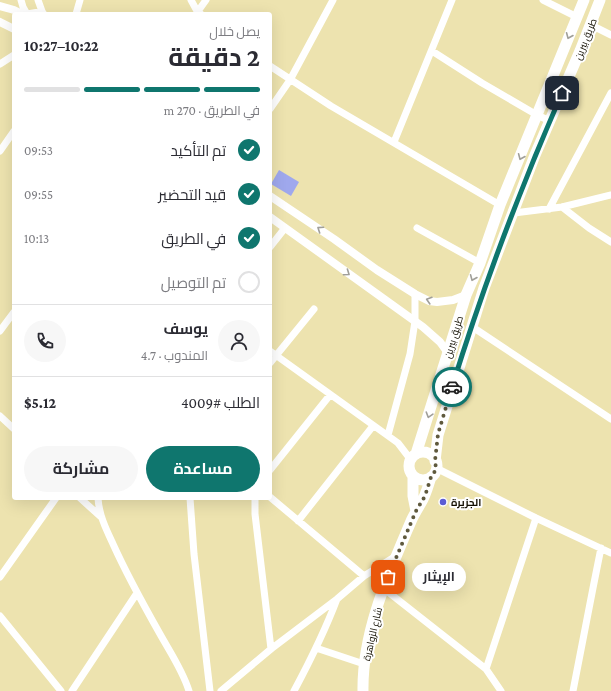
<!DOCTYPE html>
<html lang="ar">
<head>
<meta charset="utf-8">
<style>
  body { margin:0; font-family:"Crimson Pro",Cairo,serif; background:#f7f7f7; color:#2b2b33; direction:rtl; height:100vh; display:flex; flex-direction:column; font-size:15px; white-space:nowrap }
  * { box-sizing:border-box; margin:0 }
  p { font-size:13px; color:#7c7c81 }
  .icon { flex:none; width:22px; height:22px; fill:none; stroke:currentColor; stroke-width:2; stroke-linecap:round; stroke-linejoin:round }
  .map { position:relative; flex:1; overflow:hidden; direction:ltr }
  .panel { position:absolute; left:12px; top:12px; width:260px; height:488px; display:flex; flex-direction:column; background:#fff; border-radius:4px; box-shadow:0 4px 16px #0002; direction:rtl }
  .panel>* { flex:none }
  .pin { position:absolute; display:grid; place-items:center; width:34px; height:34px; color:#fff; margin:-17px; border-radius:8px; box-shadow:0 2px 6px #0006 }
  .courier { position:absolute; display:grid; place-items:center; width:40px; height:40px; margin:-20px; border:3px solid #0f766e; border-radius:50%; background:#fff; color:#222; box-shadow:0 1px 5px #0007 }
  .bubble { position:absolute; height:28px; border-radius:14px; background:#fff; box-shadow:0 4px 16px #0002; font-size:13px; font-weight:700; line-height:28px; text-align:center; direction:rtl }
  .summary em { font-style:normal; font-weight:700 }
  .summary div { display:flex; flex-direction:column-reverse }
  .summary { display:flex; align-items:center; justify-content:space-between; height:68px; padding:0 12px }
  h1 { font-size:26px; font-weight:700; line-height:30px }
  .bar { display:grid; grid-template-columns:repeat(4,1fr); gap:6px 4px; align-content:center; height:48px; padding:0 12px }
  .bar i { height:5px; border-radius:3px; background:#e1e1e2 }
  .bar .selected { background:#0f766e }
  .bar p { grid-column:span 4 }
  .line { display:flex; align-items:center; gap:10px; padding:0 12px; border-top:1px solid #e1e1e2 }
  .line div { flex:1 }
  .round { display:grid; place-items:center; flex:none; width:42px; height:42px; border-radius:21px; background:#f7f7f7 }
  ol { padding:0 12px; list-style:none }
  li { display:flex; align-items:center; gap:12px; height:44px }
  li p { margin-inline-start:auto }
  li .icon { padding:4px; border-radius:50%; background:#0f766e; color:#fff; stroke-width:4 }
  li:last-child { color:#7c7c81 }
  li i { width:22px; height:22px; border:2px solid #e1e1e2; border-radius:50% }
  .cta { display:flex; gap:8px; margin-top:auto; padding:8px 12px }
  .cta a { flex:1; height:46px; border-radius:24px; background:#0f766e; color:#fff; font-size:16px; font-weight:700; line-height:46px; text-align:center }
  .cta a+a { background:#f7f7f7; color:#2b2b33 }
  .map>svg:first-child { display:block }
  .building { fill:#9fa8ed }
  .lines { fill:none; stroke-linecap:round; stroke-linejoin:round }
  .minor { stroke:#fff; stroke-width:7 }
  .tertiary { stroke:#fff; stroke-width:8 }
  .primary { stroke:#fff; stroke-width:11 }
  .oneway { stroke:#a09f99 }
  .done { stroke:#5f593d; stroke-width:4; stroke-dasharray:0 7.2 }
  .route { stroke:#0f766e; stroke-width:5 }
  .poi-dot { fill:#5c5cd4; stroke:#fff; stroke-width:1.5 }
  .labels { text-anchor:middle; stroke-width:4; stroke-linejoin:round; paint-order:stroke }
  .street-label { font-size:10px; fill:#120e00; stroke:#fff }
  .poi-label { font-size:10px; font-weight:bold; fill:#120e00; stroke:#fff; text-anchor:start }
</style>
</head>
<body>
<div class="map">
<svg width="611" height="691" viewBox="0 0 611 691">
  <rect width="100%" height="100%" fill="#ede3af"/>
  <path class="building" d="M279 170 299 182 291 196 271 184Z"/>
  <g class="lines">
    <path class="minor" d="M21 0 23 7 27 14
      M38 0 43 14
      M191 0 197 11 201 14
      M543 0 577 17
      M76 14 80 0
      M196 14 206 0
      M591 25 611 35
      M432 51 482 83 537 115 550 121
      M0 64 14 55
      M270 66 331 106 500 205
      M270 109 290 80 333 0
      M394 142 452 0
      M0 151 14 131
      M562 207 589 228 611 242
      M549 209 611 93
      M514 213 562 207 611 195
      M417 228 480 263
      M270 247 285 228
      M471 326 611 419
      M0 331 14 312
      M270 351 398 443 411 460
      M270 363 314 309
      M0 416 14 429
      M388 435 410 354 415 321V294
      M436 468 536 518 611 553
      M270 470 330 395
      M270 497 364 576
      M80 498 101 517
      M98 498C99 515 106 529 113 544 127 575 143 604 160 634 170 652 183 671 189 691
      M190 498 194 554 210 691
      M255 498V514L271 649
      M298 521 373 426
      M0 577 56 498
      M383 588 486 669 501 691
      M0 616 61 691
      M316 648 364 664
      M486 669 536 518
      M72 691 137 593
      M221 691 271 649 337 599 364 576 396 556
      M294 691C310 661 325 631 337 599
      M573 691 593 588 601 548"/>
    <path class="tertiary" d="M0 6 14 10 22 14
      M30 14 36 13 43 14
      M0 22 14 29
      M270 196 334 239 377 270 415 294 429 301 437 302 453 300 466 295
      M270 217 423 327 440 342 448 353"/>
    <path class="primary" d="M409 466a14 14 0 1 1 28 0a14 14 0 1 1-28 0Z
      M416 454 466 295 480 263 500 205 584 0
      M435 461 438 435 484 288 535 155 580 51 600 0
      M413 476V496L416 511
      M363 691C362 631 389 573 412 519 415 513 418 508 421 503 426 495 428 486 431 477"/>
  </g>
  <defs><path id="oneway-chevron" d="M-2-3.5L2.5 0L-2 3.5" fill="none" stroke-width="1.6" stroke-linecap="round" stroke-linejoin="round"/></defs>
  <g class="oneway">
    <use href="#oneway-chevron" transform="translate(569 36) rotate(113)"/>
    <use href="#oneway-chevron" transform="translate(521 157) rotate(113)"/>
    <use href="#oneway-chevron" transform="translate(320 229) rotate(-146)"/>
    <use href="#oneway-chevron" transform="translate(347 273) rotate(35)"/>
    <use href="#oneway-chevron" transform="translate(473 278) rotate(113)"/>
    <use href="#oneway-chevron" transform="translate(429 300) rotate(-163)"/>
    <use href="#oneway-chevron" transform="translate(429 415) rotate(107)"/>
  </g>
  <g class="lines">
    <path class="done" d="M388 577 416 511 425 496 431 477 434 473 436 468 435 461 438 434 452 387"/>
    <path class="route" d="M452 387C483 287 520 189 562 93"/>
  </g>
  <circle class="poi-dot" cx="443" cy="502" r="4"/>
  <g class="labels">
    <g class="street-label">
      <text transform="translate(585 39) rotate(-68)" y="4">طريق بيرين</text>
      <text transform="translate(453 337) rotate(-73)" y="4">طريق بيرين</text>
      <text transform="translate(372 634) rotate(-77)" y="4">شارع الزواهرة</text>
    </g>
    <g class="poi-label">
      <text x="451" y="506">الجزيرة</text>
    </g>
  </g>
</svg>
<div class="pin" style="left:388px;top:577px;background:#ea580c"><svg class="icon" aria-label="bag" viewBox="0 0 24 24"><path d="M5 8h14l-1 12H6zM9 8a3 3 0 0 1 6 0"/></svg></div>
<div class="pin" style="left:562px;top:93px;background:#1f2937"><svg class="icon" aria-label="home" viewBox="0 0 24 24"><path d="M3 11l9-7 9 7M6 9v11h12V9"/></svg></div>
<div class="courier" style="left:452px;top:387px"><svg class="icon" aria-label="car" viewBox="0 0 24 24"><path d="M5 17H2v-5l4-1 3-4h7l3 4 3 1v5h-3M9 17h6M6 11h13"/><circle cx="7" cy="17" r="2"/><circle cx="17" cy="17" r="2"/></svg></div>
<div class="bubble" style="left:412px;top:563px;width:54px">الإيثار</div>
<section class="panel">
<div class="summary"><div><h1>2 دقيقة</h1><p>يصل خلال</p></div><em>10:22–10:27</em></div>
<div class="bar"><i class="selected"></i><i class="selected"></i><i class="selected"></i><i></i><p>في الطريق · 270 m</p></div>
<ol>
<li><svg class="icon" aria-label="check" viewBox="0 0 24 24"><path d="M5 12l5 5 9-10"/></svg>تم التأكيد<p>09:53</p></li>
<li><svg class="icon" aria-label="check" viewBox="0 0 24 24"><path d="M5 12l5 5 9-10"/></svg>قيد التحضير<p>09:55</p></li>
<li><svg class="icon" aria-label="check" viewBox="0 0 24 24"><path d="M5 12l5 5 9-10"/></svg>في الطريق<p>10:13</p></li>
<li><i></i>تم التوصيل</li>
</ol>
<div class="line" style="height:72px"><a class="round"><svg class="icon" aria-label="person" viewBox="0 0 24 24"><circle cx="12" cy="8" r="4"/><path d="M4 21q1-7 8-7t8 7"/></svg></a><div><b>يوسف</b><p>المندوب · 4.7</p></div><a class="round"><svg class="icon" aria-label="phone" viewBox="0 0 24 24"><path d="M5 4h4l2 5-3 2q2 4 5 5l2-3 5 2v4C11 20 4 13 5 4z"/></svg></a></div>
<div class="line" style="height:52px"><div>الطلب #4009</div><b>$5.12</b></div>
<div class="cta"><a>مساعدة</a><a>مشاركة</a></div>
</section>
</div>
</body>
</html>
